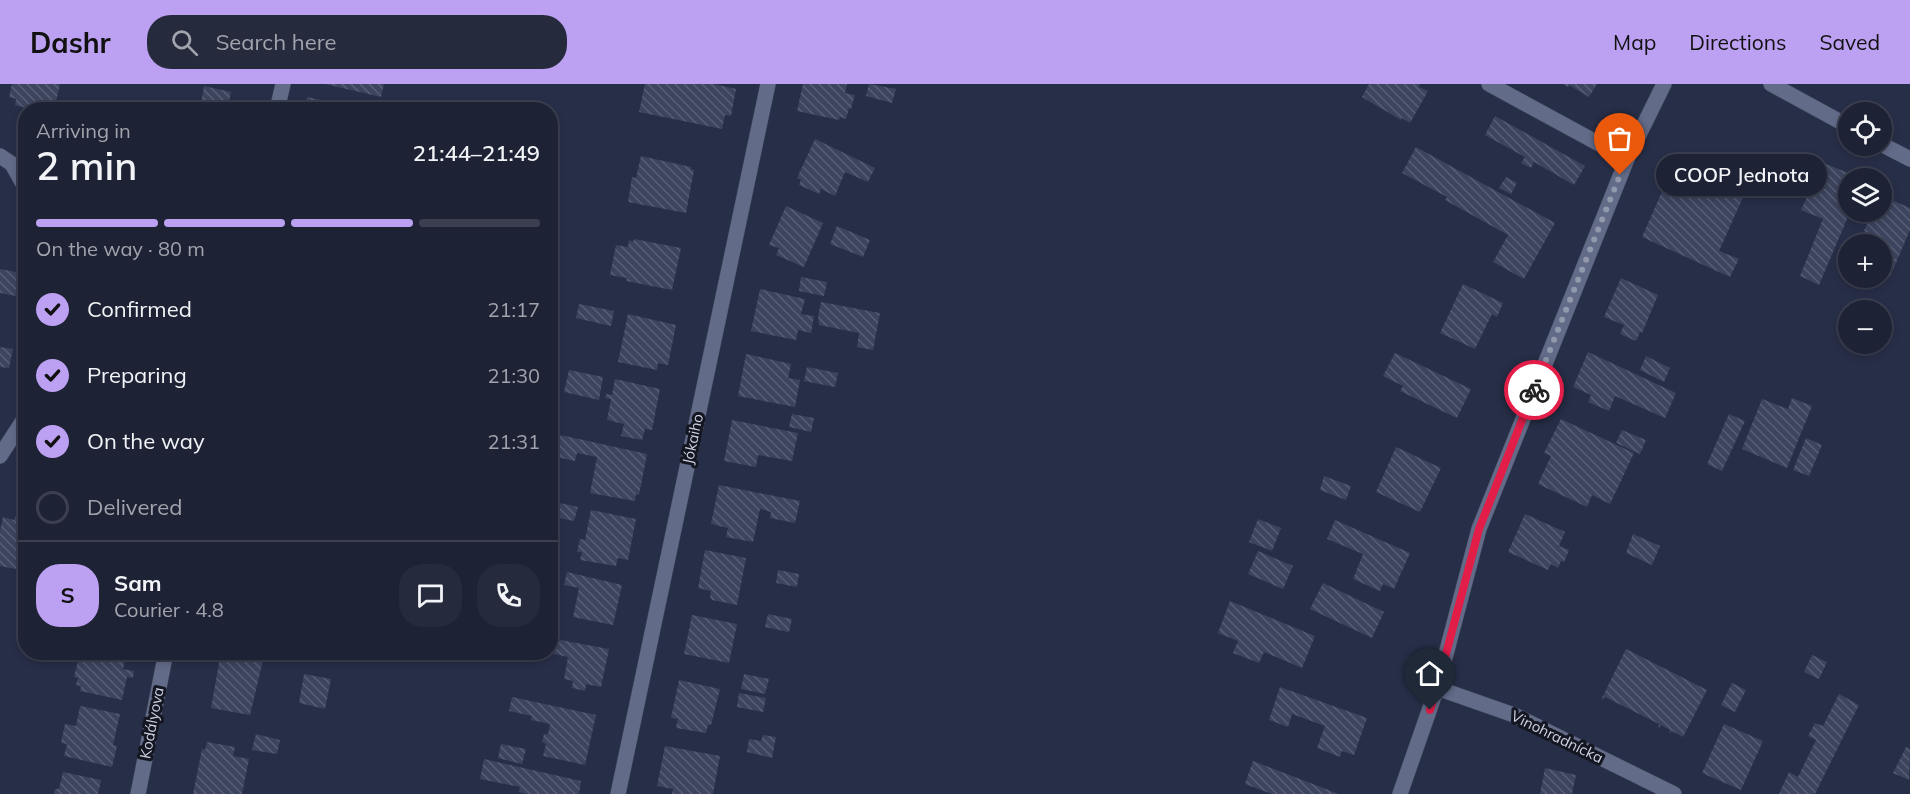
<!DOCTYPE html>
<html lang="en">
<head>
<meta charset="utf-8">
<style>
  body { margin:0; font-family:Mulish,sans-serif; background:#252a3d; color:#f1f3f6; height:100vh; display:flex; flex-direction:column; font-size:22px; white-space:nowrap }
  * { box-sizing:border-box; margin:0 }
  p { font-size:20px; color:#a0a4ad }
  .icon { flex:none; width:33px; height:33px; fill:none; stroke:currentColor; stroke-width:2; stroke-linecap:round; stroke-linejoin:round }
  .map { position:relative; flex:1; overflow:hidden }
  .sheet { position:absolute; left:18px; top:18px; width:540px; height:558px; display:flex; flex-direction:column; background:#1d2235; border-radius:24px; box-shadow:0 3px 9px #0003,0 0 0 2px #3b3f50 }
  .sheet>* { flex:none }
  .fabs { position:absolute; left:1838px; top:18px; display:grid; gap:12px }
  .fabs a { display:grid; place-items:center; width:54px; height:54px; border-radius:50%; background:#1d2235; box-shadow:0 3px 9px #0003,0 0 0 2px #3b3f50; font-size:30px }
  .pin { position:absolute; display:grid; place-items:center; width:51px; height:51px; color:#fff; margin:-62px -26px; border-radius:50% 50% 50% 0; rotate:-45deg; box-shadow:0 0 6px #0007 }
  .pin .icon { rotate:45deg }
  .courier { position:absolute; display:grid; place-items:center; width:60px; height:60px; margin:-30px; border:4px solid #e11d48; border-radius:50%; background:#fff; color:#222; box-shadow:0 2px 8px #0007 }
  .bubble { position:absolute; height:42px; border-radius:21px; background:#1d2235; box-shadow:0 3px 9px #0003,0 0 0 2px #3b3f50; font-size:20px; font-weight:600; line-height:42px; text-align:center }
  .head em { font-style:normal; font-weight:600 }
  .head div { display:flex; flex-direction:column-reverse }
  .head { display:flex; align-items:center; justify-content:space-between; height:102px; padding:0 18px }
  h1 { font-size:39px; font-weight:600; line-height:45px }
  .bar { display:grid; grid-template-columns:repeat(4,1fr); gap:9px 6px; align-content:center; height:72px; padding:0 18px }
  .bar i { height:8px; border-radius:4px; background:#3b3f50 }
  .bar .selected { background:#bca0f2 }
  .bar p { grid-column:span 4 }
  .line { display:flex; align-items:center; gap:15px; padding:0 18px; border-top:2px solid #3b3f50 }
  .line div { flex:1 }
  .round { display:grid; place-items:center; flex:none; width:63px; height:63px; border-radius:24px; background:#252a3d }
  ol { padding:0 18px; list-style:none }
  li { display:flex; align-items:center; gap:18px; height:66px }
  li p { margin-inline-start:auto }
  li .icon { padding:6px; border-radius:50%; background:#bca0f2; color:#111; stroke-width:4 }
  li:last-child { color:#a0a4ad }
  li i { width:33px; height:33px; border:3px solid #3b3f50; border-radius:50% }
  header { display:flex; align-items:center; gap:36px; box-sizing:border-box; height:84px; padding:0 30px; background:#bca0f2; color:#111 }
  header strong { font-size:28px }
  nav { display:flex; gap:33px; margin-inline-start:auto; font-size:21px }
  .search { width:420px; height:54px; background:#252a3d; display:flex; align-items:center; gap:15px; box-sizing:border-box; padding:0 21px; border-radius:24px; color:#a0a4ad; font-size:22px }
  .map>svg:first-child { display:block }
  .building { fill:url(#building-back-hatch) }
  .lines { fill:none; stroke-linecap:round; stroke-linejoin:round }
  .minor-casing { stroke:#454b60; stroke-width:16 }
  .tertiary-casing { stroke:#454b60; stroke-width:16 }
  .minor { stroke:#626b88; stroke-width:15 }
  .tertiary { stroke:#626b88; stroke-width:15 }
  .done { stroke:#9399ac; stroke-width:6; stroke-dasharray:0 10.8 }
  .route { stroke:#e11d48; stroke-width:8 }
  .labels { text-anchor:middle; stroke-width:6; stroke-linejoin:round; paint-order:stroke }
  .street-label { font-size:15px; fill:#cdd2e3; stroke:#141722 }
</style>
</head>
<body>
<header>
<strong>Dashr</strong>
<div class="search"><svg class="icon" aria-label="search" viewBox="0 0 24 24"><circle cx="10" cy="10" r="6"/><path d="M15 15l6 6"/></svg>Search here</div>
<nav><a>Map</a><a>Directions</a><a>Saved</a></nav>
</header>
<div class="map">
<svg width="1910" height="710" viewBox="0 0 1910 710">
  <defs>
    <pattern id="building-back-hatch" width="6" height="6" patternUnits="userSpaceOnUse" patternTransform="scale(1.5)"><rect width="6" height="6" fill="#3c445e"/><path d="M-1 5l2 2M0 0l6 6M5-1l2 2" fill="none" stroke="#575e75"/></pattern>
  </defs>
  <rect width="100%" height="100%" fill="#272e47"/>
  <path class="building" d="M12 0H60L54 26H35L15 21 16 15 9 13Z
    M325 0H384L381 13Z
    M645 0H714L736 5 731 32 725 31 722 45 639 28Z
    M803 0H847L845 9 855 11 851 25 849 24 846 35 840 33 839 36 797 27Z
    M869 0 896 5 892 19 866 12Z
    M1369 0H1420L1419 3 1428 7 1410 39 1402 34 1401 36 1362 13Z
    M1563 0H1597L1589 13 1569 1 1568 3Z
    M204 2 231 8 227 26H200Z
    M307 13 352 23 359 26H304Z
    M1495 32 1585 82 1574 101 1534 78 1531 84 1521 79 1525 73 1485 51Z
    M815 55 875 84 868 98 845 88 835 112 821 105 819 110 799 101 801 96 797 94Z
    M1416 63 1555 139 1524 195 1493 178 1508 151 1445 116 1447 113 1402 89Z
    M1679 69 1749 100 1719 167 1739 175 1730 193 1642 153Z
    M641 72 691 83V86H694L686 129 628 118 632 93 636 94Z
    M1821 78 1861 94H1848V128H1850L1819 201 1800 192 1823 135 1801 126 1807 113 1797 110 1805 91 1814 95Z
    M1506 93 1517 99 1511 110 1499 104Z
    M1881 111 1910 124V146L1890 193 1881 189V162L1883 156 1864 147 1872 128H1881Z
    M786 122 823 139 804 183 776 171 779 164 769 161Z
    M837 142 870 156 863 173 830 160Z
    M634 155 681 164 672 206 626 197 627 194 610 191 616 161 628 163 629 156 633 158Z
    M0 185 21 189 16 212 0 209Z
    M801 193 827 198 824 212 799 207Z
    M1621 194 1658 211 1642 249 1640 248 1636 257 1620 250 1624 241 1604 233Z
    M1463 200 1503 219 1497 233 1492 230 1475 265 1440 249Z
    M760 205 805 215 801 230 814 232 811 249 798 246 796 256 751 247Z
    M821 218 880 229 873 266 857 263 859 249 819 241 818 232Z
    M579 220 614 227 611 242 576 234Z
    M628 230 676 241 668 281 658 279 657 286 618 278Z
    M0 263 13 265 9 284 0 283Z
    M1588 268 1676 309 1665 334 1615 312 1609 327 1588 318 1591 311 1573 303Z
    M1395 269 1471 305 1457 334 1400 307 1403 302 1383 292Z
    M746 270 791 280 788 294 800 296 795 323 738 312Z
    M1646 272 1670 284 1664 298 1640 286Z
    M807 283 838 289 835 303 804 297Z
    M569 286 603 293 599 316 564 308Z
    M615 295 660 305 652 346 645 345 642 356 621 352 624 340 607 336 611 315 605 314 606 310 612 311Z
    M1792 314 1812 322 1787 384 1742 365 1762 315 1788 325Z
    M792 330 814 334 811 348 789 343Z
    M1729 330 1745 337 1722 387 1707 380Z
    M1561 335 1634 369 1610 420 1592 411 1587 423 1538 400 1551 372 1544 369Z
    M732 336 798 349 792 377 758 371 756 383 724 377Z
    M1622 346 1646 356 1640 370 1616 359Z
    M556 350 647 370 639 411 636 410 635 417 590 409 597 373 577 369 575 377 551 372Z
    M1806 354 1822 361 1809 392 1793 386Z
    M1396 363 1441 384 1420 428 1376 408Z
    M1324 392 1351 402 1346 416 1320 406Z
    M719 401 800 417 795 439 770 434 771 428 760 425 753 458 726 453 728 444 711 440Z
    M550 417 578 423 574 437 550 432Z
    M591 426 636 435 628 476 618 474 616 482 580 476 582 468H577L580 455 585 456Z
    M1525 430 1565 448 1559 462 1569 466 1564 478 1561 477 1558 484 1551 480 1548 486 1508 468Z
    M15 432 26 435V487L0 482V447L3 433 14 436Z
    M1258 435 1281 444 1272 467 1249 458Z
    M1335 436 1410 469 1394 505 1383 500 1380 507 1353 495 1363 470 1327 455Z
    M1633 450 1660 462 1652 481 1626 469Z
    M705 466 746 474 737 521 712 516 710 513 711 507 698 504Z
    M1258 467 1293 482 1283 505 1248 490Z
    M778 486 799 490 797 503 776 499Z
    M567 488 622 501 613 541 573 533 579 504 564 501Z
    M1323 499 1384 528 1372 554 1310 525Z
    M1230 517 1315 552 1302 584 1264 568 1259 579 1233 569 1238 557 1218 549Z
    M768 530 792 535 789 548 765 543Z
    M692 531 737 540 729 579 684 570Z
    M550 554 609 565 601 603 586 600 585 607 572 604 573 597 564 595 568 573 550 569Z
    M1626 565 1707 606 1683 653 1672 647 1669 650 1670 646 1661 641 1658 645 1659 640 1605 613 1601 616Z
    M88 568H127L123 585 134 587 133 594 127 593 122 616 80 607 81 602 76 601 78 594 74 593 78 577 86 578Z
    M221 568H265L250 631 211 624Z
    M1812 571 1827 578 1819 595 1804 588Z
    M304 590 331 595 325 625 299 619Z
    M744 590 769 595 765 610 741 605Z
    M679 596 720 605 711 641H708L706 649 676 644 678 635 671 634Z
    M1732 599 1746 606 1735 628 1721 621Z
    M1280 603 1367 634 1354 671 1342 667 1340 673 1317 664 1325 642 1292 630 1288 643 1269 636Z
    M739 609 766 614 763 628 737 623Z
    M1839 610 1859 621 1815 710H1779L1789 688 1798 693 1816 656 1808 652 1815 639 1823 642Z
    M512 613 596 631 585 681 543 672 546 660 542 658 544 650H548L550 640 531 636 532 632 509 627Z
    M80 622 120 630 113 661 117 662 112 683 64 672 67 660 61 659 65 640 76 642Z
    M1724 640 1763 657 1741 706 1702 689Z
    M256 650 280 656 277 670 252 666Z
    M763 651 776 653 772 674 747 668 749 655 761 657Z
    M207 658 235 663 233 672 249 675 242 710H193L202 665 205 666Z
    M501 660 526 665 522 680 498 674Z
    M665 662 720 672 713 710H672L673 705 657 702Z
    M1906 663 1910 665 1909 696 1893 689Z
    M484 675 581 697 579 710H527L519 708 520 703 480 695Z
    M1253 677 1339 710H1272L1245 700Z
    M1545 684 1576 691 1572 710H1540Z
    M63 688 101 696 98 710H54L55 705H59Z"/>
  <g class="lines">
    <g class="minor-casing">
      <path id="minor" d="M1489 0 1627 75
        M1771 0 1848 42
        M277 26 283 0
        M1881 60 1910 75
        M0 72 12 80 26 105
        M0 372 26 332
        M1437 604 1514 631 1674 710
        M138 710 166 568
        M618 710 768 0"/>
    </g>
    <g class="tertiary-casing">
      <path id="tertiary" d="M1400 710 1437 604 1479 445 1627 75 1664 0"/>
    </g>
    <use href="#minor" class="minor"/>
    <use href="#tertiary" class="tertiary"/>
  </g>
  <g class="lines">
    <path class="done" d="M1534 306 1620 91"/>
    <path class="route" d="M1430 626 1437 604 1479 445 1534 306"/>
  </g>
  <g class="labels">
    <g class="street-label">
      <text transform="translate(693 355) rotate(-78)" y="5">Jókaiho</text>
      <text transform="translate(152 639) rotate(-79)" y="5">Kodályova</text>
      <text transform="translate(1557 653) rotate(26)" y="5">Vinohradnícka</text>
    </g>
  </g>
</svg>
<div class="fabs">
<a><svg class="icon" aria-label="locate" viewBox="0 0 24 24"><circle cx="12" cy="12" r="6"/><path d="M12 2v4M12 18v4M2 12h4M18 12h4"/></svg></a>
<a><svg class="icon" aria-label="layers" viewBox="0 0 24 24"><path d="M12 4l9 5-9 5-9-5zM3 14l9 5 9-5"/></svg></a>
<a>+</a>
<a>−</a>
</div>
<div class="pin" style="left:1620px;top:91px;background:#ea580c"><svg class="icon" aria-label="bag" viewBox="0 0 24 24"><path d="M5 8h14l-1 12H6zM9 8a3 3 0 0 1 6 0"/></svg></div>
<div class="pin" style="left:1430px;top:626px;background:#1f2937"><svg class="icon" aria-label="home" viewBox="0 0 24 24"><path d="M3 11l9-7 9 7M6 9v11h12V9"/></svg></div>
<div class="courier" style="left:1534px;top:306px"><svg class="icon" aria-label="bike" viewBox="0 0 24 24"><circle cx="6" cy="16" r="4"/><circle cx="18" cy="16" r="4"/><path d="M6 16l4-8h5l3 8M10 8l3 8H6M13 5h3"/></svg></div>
<div class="bubble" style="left:1656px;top:70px;width:171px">COOP Jednota</div>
<section class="sheet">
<div class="head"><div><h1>2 min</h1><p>Arriving in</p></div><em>21:44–21:49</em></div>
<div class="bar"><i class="selected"></i><i class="selected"></i><i class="selected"></i><i></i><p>On the way · 80 m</p></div>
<ol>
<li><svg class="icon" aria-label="check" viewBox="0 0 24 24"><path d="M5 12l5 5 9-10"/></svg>Confirmed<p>21:17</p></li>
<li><svg class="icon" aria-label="check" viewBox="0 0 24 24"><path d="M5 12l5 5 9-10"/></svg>Preparing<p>21:30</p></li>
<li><svg class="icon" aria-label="check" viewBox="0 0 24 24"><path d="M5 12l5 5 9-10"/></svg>On the way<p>21:31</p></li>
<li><i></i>Delivered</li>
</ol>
<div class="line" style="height:108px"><b class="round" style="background:#bca0f2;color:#111">S</b><div><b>Sam</b><p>Courier · 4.8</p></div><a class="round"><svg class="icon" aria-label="chat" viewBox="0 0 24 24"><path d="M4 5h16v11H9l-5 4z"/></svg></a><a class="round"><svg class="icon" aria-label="phone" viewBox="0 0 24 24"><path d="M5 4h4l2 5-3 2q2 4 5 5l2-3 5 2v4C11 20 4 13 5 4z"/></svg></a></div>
</section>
</div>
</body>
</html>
